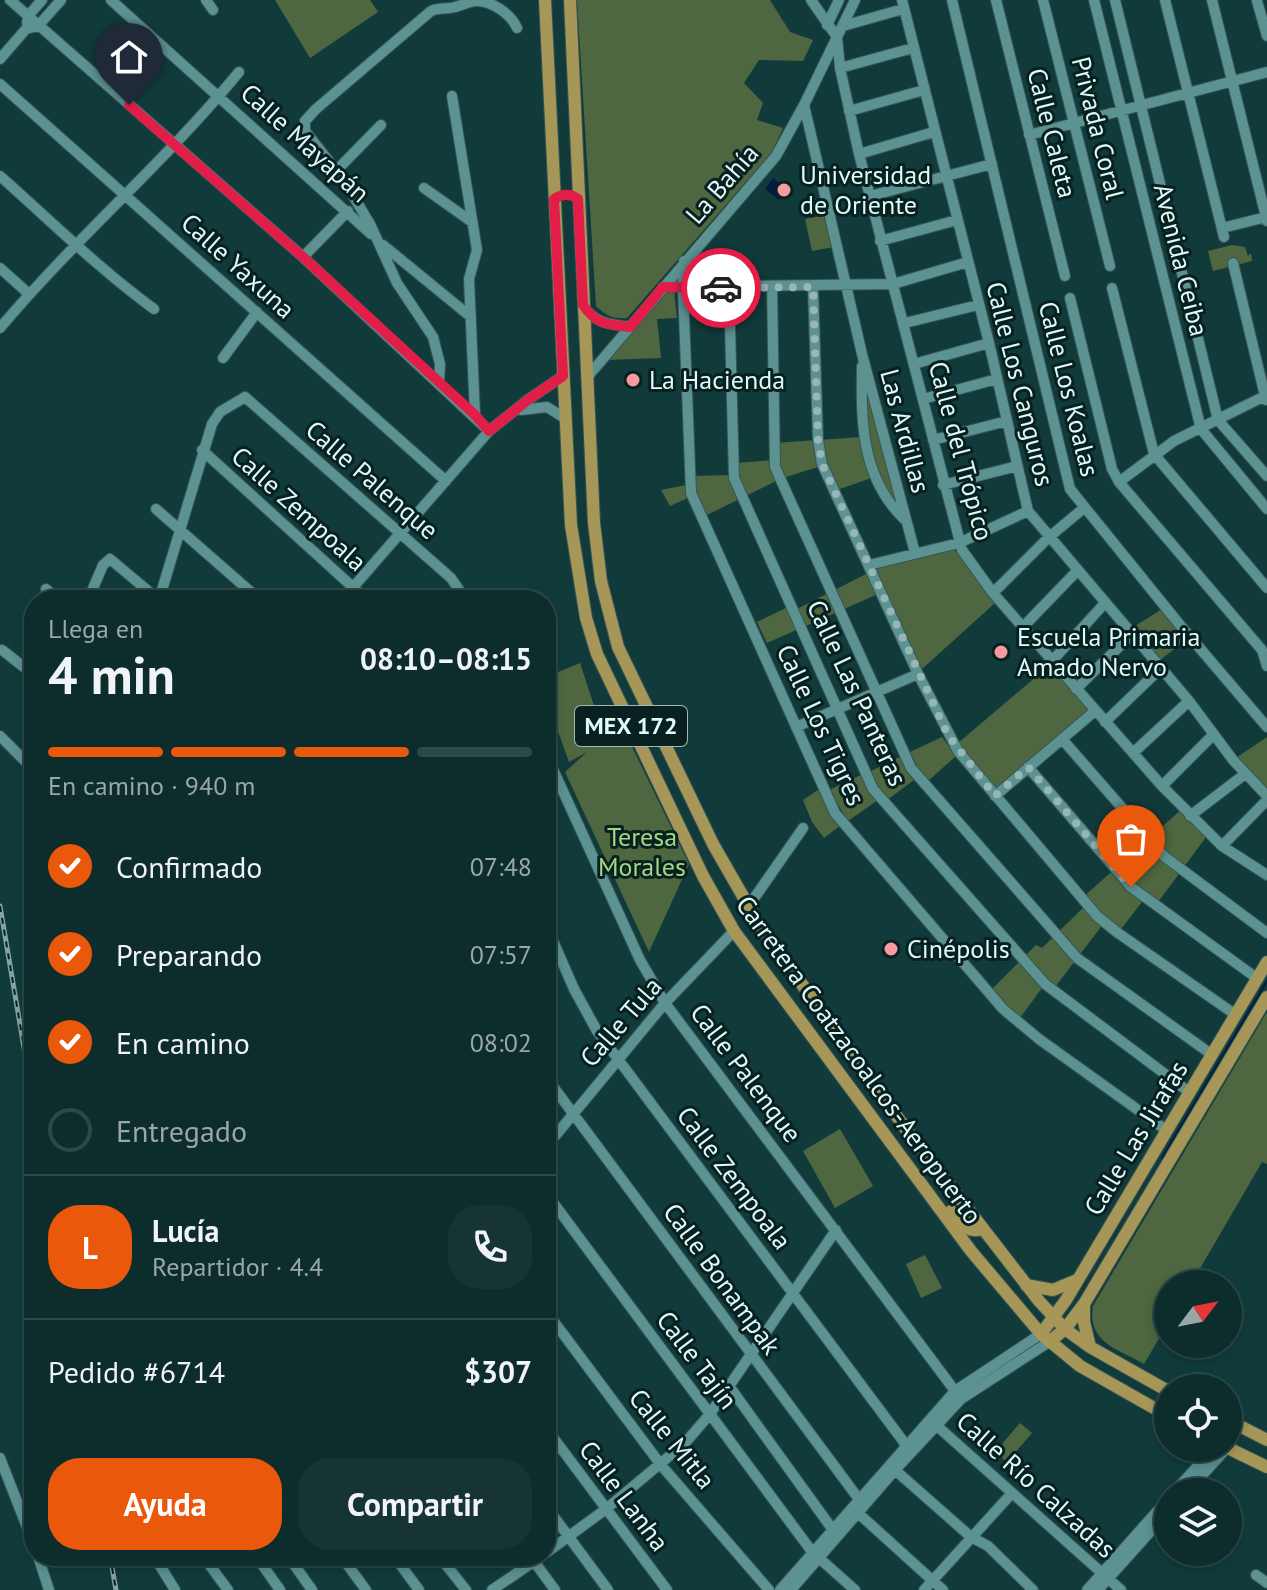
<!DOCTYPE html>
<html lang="es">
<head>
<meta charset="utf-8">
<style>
  body { margin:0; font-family:"PT Sans",sans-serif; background:#163434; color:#f1f3f6; height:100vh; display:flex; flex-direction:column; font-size:30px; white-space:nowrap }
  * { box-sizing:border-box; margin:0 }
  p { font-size:26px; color:#9aa7a9 }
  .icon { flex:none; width:44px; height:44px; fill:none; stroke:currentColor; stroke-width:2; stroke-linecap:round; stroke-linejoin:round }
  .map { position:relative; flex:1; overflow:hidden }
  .sheet { position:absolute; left:24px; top:590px; width:532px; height:976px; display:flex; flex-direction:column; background:#0d2c2c; border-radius:32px; box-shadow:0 4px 12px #0003,0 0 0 2px #2d4848 }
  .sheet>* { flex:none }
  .needle { width:52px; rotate:58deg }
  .buttons { position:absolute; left:1154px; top:1270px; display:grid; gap:16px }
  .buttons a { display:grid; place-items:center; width:88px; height:88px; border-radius:50%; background:#0d2c2c; box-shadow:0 4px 12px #0003,0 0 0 2px #2d4848; font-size:40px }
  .pin { position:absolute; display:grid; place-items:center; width:68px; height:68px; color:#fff; margin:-82px -34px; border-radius:50% 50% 50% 0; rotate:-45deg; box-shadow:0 0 8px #0007 }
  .pin .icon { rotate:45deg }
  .courier { position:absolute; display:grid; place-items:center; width:80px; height:80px; margin:-40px; border:6px solid #e11d48; border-radius:50%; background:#fff; color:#222; box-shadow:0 2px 10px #0007 }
  .overview em { font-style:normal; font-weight:700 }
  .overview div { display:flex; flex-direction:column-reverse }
  .overview { display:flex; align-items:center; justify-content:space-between; height:136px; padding:0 24px }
  h1 { font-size:52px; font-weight:700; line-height:60px }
  .bar { display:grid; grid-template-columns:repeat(4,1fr); gap:12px 8px; align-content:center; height:96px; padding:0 24px }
  .bar i { height:10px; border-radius:6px; background:#2d4848 }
  .bar .current { background:#ea580c }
  .bar p { grid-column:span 4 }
  .line { display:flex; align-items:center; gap:20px; padding:0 24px; border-top:2px solid #2d4848 }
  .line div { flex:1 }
  .round { display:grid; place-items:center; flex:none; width:84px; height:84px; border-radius:32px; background:#163434 }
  ol { padding:0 24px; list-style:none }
  li { display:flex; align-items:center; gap:24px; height:88px }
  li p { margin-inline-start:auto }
  li .icon { padding:8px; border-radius:50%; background:#ea580c; color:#fff; stroke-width:4 }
  li:last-child { color:#9aa7a9 }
  li i { width:44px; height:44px; border:4px solid #2d4848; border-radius:50% }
  .button { display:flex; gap:16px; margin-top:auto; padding:16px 24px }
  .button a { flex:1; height:92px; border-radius:32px; background:#ea580c; color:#fff; font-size:32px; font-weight:700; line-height:92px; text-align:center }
  .button a+a { background:#163434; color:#f1f3f6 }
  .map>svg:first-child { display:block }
  .green { fill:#4e6740 }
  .water { fill:#001d41 }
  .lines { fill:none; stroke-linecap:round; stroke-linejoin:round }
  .stream { stroke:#001d41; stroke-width:2 }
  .minor-casing { stroke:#385555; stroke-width:12 }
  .major-casing { stroke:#385555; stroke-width:14 }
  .minor { stroke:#5c9292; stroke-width:10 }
  .major { stroke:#a69657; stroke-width:12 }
  .rail-casing { stroke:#82a4a4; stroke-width:5 }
  .rail { stroke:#092020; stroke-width:2; stroke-dasharray:6; stroke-linecap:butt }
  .done { stroke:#96b7b6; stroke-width:8; stroke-dasharray:0 14.4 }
  .route { stroke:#e11d48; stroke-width:10 }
  .poi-dot { fill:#f49aa1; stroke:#092020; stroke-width:3 }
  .labels { text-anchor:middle; stroke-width:6; stroke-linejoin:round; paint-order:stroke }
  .shield { fill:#092020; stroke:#9eb9b8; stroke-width:2 }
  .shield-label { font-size:24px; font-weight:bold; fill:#defaf9 }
  .street-label { font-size:26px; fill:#defaf9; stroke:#092020 }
  .poi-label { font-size:26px; fill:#defaf9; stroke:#092020; text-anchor:start }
  .park-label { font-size:26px; fill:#a1d882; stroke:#092020 }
</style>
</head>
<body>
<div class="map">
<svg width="1267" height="1590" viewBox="0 0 1267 1590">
  <rect width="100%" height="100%" fill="#113b3b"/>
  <path class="green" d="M275 0H370L378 12 310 58Z
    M577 0H770L790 32 813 40 803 61 759 60 744 83 763 103 757 120 783 128 772 152 627 318C613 319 606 316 596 306Z
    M826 215 834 247 812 251 805 219Z
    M1232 245 1245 247 1248 256 1251 253 1252 261 1213 271 1208 251Z
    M662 289 674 290 677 318 657 319 661 358 606 360Z
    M867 380 902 511 877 476 837 490 827 464 780 479 707 515 695 493 694 476 730 475 736 463 775 460 774 443 862 437Z
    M686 485 690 497 670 506 661 490Z
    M954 549 995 603 922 669 874 568Z
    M868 573 878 594 767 643 757 622 792 605 795 610Z
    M1165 607 1190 637 1156 663 1129 630Z
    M580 663 604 736 619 720 689 864 649 952 565 772 587 752 569 762 546 698V677Z
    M1051 664 1090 710 996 790 957 744Z
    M942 737 956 756 928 781 920 772 910 752Z
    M1267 737V796L1233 760Z
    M902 756 914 780 887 800 869 772Z
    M863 774 878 800 848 821 829 790Z
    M821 788 841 825 824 838 812 822 803 800Z
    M1183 808 1209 833 1156 905 1145 898 1118 933 1104 923 1052 991 1045 984 1017 1022 989 992 1036 945 1042 948 1086 905 1081 899Z
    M1267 1012V1164L1262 1162 1191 1284H1168V1323L1144 1364C1118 1349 1087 1343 1093 1306Z
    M840 1129 873 1186 835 1208 803 1151Z
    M925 1255 942 1288 921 1298 906 1264Z
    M1020 1423 1032 1433 1007 1462 995 1452Z"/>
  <path class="water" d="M773 178 788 190 779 200 765 189Z"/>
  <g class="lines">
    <path class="stream" d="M1162 1158 1267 981"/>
    <g class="minor-casing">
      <path id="minor" d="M10 0 303 257 489 431
        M111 0 371 234
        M206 0 213 10
        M811 0 837 37 840 68 859 154 962 550 993 593 1162 786 1222 846 1267 875
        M902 0 989 343 1028 511 1189 701 1233 760 1267 796
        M952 0 1070 489 1180 625 1267 727
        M996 0 1065 276
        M1043 0 1110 266
        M1094 0 1201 429 1267 509
        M1115 0 1218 420 1267 476
        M1165 0 1224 237
        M1212 0 1267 221
        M1257 1 1267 36
        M27 23 28 16 42 0
        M827 25 839 0
        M843 26 903 9
        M0 59 26 29 38 26 61 0
        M840 68 913 48
        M0 84 446 481
        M452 96 477 250 469 279 475 415
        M804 105 862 354 915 553
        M849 111 924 90
        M1029 135 1267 72
        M859 154 934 132
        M336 171 381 125
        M0 176C51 221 99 269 154 309
        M424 188 472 222
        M870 196 992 164
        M1222 228 1266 217
        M880 241 957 220
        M383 245 471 317
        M303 257 348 211
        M684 261 683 289 691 493 835 813 1003 1009 1039 1039 1166 1130
        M1233 263 1266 400
        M0 268 29 294
        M772 286 775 467 911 768 1077 958 1211 1054
        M663 287 893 284 968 262
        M813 287 818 440 822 464 918 674 958 751 1097 916 1118 933 1236 1015
        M729 288 734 478 873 789 1045 984 1189 1092
        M1112 288 1154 454 1267 588
        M1070 298 1112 469 1119 482 1262 650 1267 666
        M583 306C596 324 609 324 630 327
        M905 323 978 305
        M0 328C75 239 165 162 239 72
        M223 358 257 312
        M914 364 989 343
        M862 366C861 422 861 477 904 519
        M589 375 776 156 804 105 855 0
        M439 382 440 364 433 337 397 283 370 224 343 179 305 131V121L316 109 431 11C438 8 443 9 450 8 459 7 467 2 475 1 491 0 511 14 517 28
        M923 399 997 379
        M521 410 547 407 566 419
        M933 440 1007 421
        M202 450 367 600
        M1119 482 1174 441 1267 395
        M943 485 1017 466
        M156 509 260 600
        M869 565 959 543 1028 511
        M46 589 58 600
        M993 593 1048 538 1084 508
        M88 600 103 565 110 559 159 600
        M159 600 212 424 220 412 245 397 451 578 466 600
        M342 600 489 431 529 399 563 376
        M1022 628 1078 570
        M2 650 34 675
        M1052 661 1105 603
        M1076 689 1132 634
        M1105 722 1161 668
        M796 727 918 674
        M0 736 34 770
        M1062 739 1165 857 1267 933
        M1133 753 1189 701
        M546 754 640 960 665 1003 961 1399
        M1028 767 1131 887 1258 979
        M1162 786 1213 735
        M995 796 1095 711
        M1190 816 1245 774
        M1222 846 1267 800
        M748 907 803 828
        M546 925 574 989 597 1031 906 1445
        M546 1077 864 1506
        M546 1147 665 1003 734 931
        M546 1193 813 1553
        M546 1311 661 1465 769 1590
        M729 1386 833 1530
        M936 1425 1121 1590
        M546 1428 667 1590
        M0 1458 34 1545
        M895 1470 971 1537 988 1546 1033 1590
        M1174 1492 1214 1448
        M1187 1492 1227 1448
        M546 1506 608 1590
        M858 1513 943 1590
        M546 1553 606 1509 685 1443 710 1414 836 1230
        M38 1556 49 1590
        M154 1556 175 1590
        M203 1556 228 1590
        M256 1556 280 1590
        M288 1556 312 1590
        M341 1556 366 1590
        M394 1556 419 1590
        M439 1556 466 1590
        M530 1556 555 1590
        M819 1558 855 1590
        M1256 1575 1267 1583
        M492 1590 542 1556
        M780 1590 955 1391 1041 1334
        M791 1590 895 1470 961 1399 1049 1342
        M924 1590 1012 1493
        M1087 1590 1168 1499
        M1098 1590 1168 1512"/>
    </g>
    <g class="major-casing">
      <path id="major" d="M545 0 571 525 586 618 597 654 703 876 734 931 971 1251 1041 1334 1080 1366 1168 1416
        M570 0 594 523 601 581 618 647 713 844 760 926 906 1129 1039 1301 1065 1329 1090 1347 1168 1391
        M951 1211C959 1222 967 1234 982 1229
        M1026 1285 1053 1290 1077 1280
        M1084 1304V1322L1090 1347
        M1041 1334 1066 1300 1267 962
        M1049 1342 1065 1329 1084 1304 1267 997
        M1228 1420 1267 1440
        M1228 1448 1267 1467"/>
    </g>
    <use href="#minor" class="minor"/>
    <use href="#major" class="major"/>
    <g class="rail-casing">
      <path id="rail" d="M0 906 34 1107
        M110 1556 116 1590"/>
    </g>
    <use href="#rail" class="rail"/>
  </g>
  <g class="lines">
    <path class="done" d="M721 288 813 287 818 440 822 464 948 735 995 796 1028 767 1131 887"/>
    <path class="route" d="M129 105 303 257 475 415 489 431 529 399 563 376 554 199C562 194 570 193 578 199L583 305C597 325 606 324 630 327L663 287 721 288"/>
  </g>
  <g class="poi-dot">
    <circle cx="784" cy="190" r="8"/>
    <circle cx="633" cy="380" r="8"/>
    <circle cx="1001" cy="652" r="8"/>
    <circle cx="891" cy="949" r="8"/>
  </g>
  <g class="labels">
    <rect class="shield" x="575" y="706" width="112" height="40" rx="6"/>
    <g class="shield-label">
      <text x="631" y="734">MEX 172</text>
    </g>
    <g class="street-label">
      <text transform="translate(1098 128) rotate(76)" y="9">Privada Coral</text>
      <text transform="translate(1052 133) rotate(76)" y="9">Calle Caleta</text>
      <text transform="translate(305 143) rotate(42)" y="9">Calle Mayapán</text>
      <text transform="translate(722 184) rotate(-49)" y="9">La Bahía</text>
      <text transform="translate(1181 260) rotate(76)" y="9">Avenida Ceiba</text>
      <text transform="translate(238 266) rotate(42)" y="9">Calle Yaxuna</text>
      <text transform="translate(1020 384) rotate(76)" y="9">Calle Los Canguros</text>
      <text transform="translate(1069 389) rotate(76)" y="9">Calle Los Koalas</text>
      <text transform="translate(905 431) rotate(75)" y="9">Las Ardillas</text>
      <text transform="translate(961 451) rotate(75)" y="9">Calle del Trópico</text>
      <text transform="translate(372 480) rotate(41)" y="9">Calle Palenque</text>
      <text transform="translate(299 509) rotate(42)" y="9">Calle Zempoala</text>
      <text transform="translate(857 693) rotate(65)" y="9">Calle Las Panteras</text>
      <text transform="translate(821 725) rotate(65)" y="9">Calle Los Tigres</text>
      <text transform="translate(621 1022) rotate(-49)" y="9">Calle Tula</text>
      <text transform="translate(859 1060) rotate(54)" y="9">Carretera Coatzacoalcos-Aeropuerto</text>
      <text transform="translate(746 1073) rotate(53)" y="9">Calle Palenque</text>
      <text transform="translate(1136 1138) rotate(-59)" y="9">Calle Las Jirafas</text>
      <text transform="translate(734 1178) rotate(53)" y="9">Calle Zempoala</text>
      <text transform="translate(722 1279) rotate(54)" y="9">Calle Bonampak</text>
      <text transform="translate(697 1360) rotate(53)" y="9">Calle Tajín</text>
      <text transform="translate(672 1439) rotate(51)" y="9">Calle Mitla</text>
      <text transform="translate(1036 1485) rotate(42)" y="9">Calle Río Calzadas</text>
      <text transform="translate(624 1496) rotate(53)" y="9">Calle Lanha</text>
    </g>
    <g class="poi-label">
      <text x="800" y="184">Universidad<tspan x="800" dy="30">de Oriente</tspan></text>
      <text x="649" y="389">La Hacienda</text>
      <text x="1017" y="646">Escuela Primaria<tspan x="1017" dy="30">Amado Nervo</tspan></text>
      <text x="907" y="958">Cinépolis</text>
    </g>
    <g class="park-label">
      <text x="642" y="846">Teresa<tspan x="642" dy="30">Morales</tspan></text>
    </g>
  </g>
</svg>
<div class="buttons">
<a><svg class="needle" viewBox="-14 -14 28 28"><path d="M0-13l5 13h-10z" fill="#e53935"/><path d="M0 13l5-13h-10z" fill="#9aa7a9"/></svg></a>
<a><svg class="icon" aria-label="locate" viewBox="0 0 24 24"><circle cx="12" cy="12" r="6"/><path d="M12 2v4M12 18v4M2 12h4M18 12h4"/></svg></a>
<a><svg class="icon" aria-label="layers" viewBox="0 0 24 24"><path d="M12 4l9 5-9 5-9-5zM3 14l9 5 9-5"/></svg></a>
</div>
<div class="pin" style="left:1131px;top:887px;background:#ea580c"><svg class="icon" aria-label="bag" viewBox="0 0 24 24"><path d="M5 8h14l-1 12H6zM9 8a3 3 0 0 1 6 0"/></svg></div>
<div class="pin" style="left:129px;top:105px;background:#1f2937"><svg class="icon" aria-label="home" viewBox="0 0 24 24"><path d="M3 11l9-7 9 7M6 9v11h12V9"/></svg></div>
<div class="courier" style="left:721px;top:288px"><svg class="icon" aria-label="car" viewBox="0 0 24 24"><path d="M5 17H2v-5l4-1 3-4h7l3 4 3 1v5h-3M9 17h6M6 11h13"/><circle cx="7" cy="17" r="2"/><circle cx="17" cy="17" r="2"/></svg></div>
<section class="sheet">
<div class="overview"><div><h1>4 min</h1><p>Llega en</p></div><em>08:10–08:15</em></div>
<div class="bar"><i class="current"></i><i class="current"></i><i class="current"></i><i></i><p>En camino · 940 m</p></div>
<ol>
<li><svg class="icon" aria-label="check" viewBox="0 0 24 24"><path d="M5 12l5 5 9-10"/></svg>Confirmado<p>07:48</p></li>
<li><svg class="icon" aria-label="check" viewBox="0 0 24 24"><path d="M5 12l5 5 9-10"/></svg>Preparando<p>07:57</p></li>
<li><svg class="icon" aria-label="check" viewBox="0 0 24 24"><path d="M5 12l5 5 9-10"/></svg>En camino<p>08:02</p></li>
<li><i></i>Entregado</li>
</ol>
<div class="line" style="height:144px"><b class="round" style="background:#ea580c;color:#fff">L</b><div><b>Lucía</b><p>Repartidor · 4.4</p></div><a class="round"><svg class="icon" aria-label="phone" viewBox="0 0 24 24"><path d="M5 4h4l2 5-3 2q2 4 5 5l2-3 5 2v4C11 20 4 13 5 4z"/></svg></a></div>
<div class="line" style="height:104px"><div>Pedido #6714</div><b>$307</b></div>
<div class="button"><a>Ayuda</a><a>Compartir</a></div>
</section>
</div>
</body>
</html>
